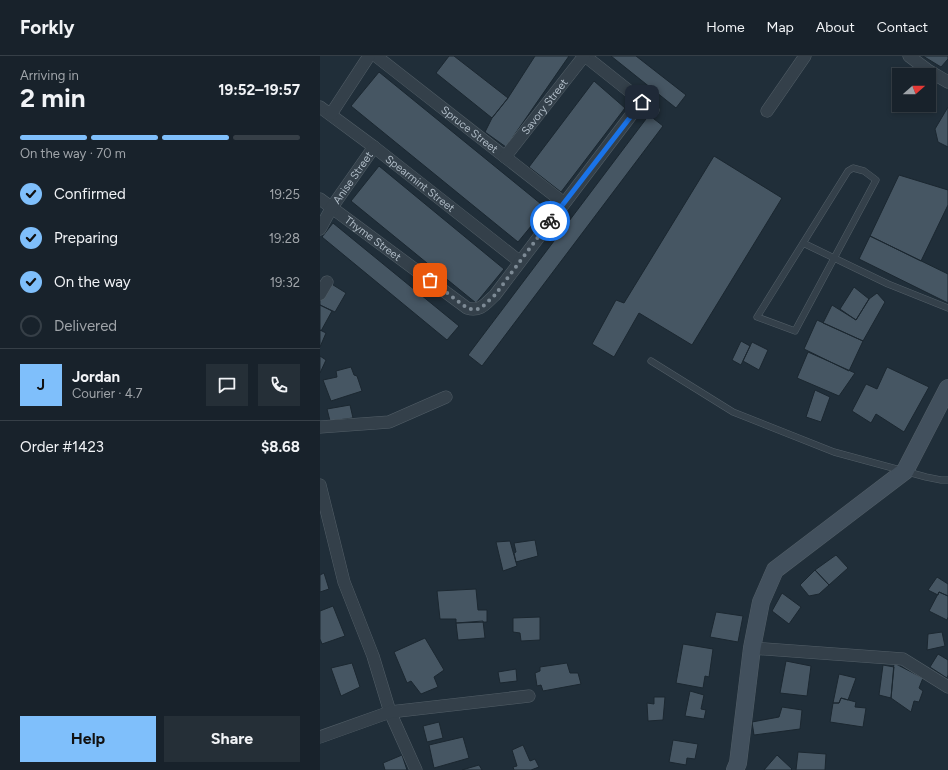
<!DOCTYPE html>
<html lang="en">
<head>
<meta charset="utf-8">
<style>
  body { margin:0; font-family:Figtree,sans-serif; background:#252f37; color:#f1f3f6; height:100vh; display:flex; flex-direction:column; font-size:15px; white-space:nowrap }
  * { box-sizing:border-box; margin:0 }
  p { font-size:13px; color:#9fa4a9 }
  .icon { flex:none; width:22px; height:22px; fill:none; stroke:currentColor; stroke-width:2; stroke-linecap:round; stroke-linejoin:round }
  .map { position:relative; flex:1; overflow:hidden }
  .details { display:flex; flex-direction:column; background:#18222b; width:320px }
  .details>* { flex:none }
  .needle { width:26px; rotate:69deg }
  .fabs { position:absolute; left:572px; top:12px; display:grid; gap:8px }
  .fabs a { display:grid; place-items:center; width:44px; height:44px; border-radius:0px; background:#18222b; box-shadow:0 2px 6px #0003,0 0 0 1px #363f47; font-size:20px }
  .pin { position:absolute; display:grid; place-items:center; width:34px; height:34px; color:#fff; margin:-17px; border-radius:8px; box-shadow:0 2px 6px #0006 }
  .courier { position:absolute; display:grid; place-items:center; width:40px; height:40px; margin:-20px; border:3px solid #1a73e8; border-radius:50%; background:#fff; color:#222; box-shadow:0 1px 5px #0007 }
  .head em { font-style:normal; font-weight:700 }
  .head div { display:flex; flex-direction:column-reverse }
  .head { display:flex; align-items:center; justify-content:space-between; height:68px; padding:0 20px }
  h1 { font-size:26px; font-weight:700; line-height:30px }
  .bar { display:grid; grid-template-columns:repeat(4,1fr); gap:6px 4px; align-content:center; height:48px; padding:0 20px }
  .bar i { height:5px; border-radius:3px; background:#363f47 }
  .bar .on { background:#7fbffb }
  .bar p { grid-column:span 4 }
  .line { display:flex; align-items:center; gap:10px; padding:0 20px; border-top:1px solid #363f47 }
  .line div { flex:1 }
  .round { display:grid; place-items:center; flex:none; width:42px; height:42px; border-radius:0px; background:#252f37 }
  ol { padding:0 20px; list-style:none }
  li { display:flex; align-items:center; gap:12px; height:44px }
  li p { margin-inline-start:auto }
  li .icon { padding:4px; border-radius:50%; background:#7fbffb; color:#111; stroke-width:4 }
  li:last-child { color:#9fa4a9 }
  li i { width:22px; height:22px; border:2px solid #363f47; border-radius:50% }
  .button { display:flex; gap:8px; margin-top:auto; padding:8px 20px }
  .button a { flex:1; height:46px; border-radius:0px; background:#7fbffb; color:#111; font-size:16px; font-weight:700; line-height:46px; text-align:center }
  .button a+a { background:#252f37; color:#f1f3f6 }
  header { display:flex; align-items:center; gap:24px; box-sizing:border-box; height:56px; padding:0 20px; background:#18222b; border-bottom:1px solid #363f47 }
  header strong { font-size:19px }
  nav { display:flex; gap:22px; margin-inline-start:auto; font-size:14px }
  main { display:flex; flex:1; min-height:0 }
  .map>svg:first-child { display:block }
  .building { fill:#465663; stroke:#1b2730 }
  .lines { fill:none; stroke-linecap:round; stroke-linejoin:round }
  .lane-casing { stroke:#525e67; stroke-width:7 }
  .street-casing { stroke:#525e67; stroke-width:13 }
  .secondary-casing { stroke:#525e67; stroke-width:18 }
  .lane { stroke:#34404a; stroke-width:6 }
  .street { stroke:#34404a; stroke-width:12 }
  .secondary { stroke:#42505d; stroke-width:17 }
  .done { stroke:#7d8a95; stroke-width:4; stroke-dasharray:0 7.2 }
  .route { stroke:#1a73e8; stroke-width:5 }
  .labels { text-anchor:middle; stroke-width:3; stroke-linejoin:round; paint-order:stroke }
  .street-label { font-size:11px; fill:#afbbc6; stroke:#19252e }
</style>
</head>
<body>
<header>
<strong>Forkly</strong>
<nav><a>Home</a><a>Map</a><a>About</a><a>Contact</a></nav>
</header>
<main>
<section class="details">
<div class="head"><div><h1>2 min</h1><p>Arriving in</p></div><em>19:52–19:57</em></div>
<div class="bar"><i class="on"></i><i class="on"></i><i class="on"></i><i></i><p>On the way · 70 m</p></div>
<ol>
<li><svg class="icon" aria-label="check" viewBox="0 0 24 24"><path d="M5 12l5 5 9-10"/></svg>Confirmed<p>19:25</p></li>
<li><svg class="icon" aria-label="check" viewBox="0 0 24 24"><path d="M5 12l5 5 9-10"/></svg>Preparing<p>19:28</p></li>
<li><svg class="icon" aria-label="check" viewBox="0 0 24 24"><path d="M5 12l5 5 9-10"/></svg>On the way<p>19:32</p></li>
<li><i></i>Delivered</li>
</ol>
<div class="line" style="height:72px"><b class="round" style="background:#7fbffb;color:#111">J</b><div><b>Jordan</b><p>Courier · 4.7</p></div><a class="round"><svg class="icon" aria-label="chat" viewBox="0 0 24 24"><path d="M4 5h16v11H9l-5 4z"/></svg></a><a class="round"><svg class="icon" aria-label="phone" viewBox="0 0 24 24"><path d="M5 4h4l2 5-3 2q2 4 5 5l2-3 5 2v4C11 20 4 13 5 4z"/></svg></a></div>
<div class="line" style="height:52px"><div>Order #1423</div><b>$8.68</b></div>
<div class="button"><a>Help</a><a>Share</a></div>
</section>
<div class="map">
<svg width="628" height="714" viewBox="0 0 628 714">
  <rect width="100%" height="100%" fill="#202e39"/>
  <path class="building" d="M129 0H134L188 42 172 62 116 17Z
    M215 0H249L186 91 165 76 172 62 188 42Z
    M291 0H316L366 39 356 52Z
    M603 0H628V3L621 11Z
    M59 16 226 152 198 186 31 50Z
    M274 25 305 52 241 136 209 111Z
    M628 51V91L618 86 615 73Z
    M329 59 343 70 162 310 148 299Z
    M394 100 462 142 372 289 319 257 294 301 272 288 296 244 304 247Z
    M59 110 184 213 156 247 31 145Z
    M579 119 628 134V149L601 205 550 180Z
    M13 167 139 270 127 284 2 181Z
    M550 180 628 218V247L539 203Z
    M10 227 26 237 15 256 0 249V245Z
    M534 231 549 243 536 264 520 253Z
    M557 237 565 246 543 285 503 267 512 249 536 264 549 243Z
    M0 249 12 255 1 275 0 274Z
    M497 264 543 285 529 315 484 293Z
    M0 274 6 277 0 291Z
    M421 285 430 290 421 309 412 304Z
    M432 286 448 294 439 314 423 305Z
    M488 296 535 317 519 340 477 322Z
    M0 300 6 304 0 317Z
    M31 311 34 319 37 320 42 335 11 345 3 324 17 321 16 315Z
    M567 311 609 331 584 376 556 358 551 367 532 355 546 328 557 333Z
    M495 334 510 341 501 366 486 361Z
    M30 349 33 362 10 365 7 353Z
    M215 484 218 500 196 506 194 497 196 496 194 487Z
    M190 485 197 510 183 515 176 486Z
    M516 499 528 512 509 529 495 514Z
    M495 514 509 529 499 538 489 540 480 529Z
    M4 517 9 533 0 536V519Z
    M617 521 628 528V540L619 536 618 539 608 534Z
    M156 533 158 554H167V566L136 567V563H120L117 535Z
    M619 536 628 540V561L627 564 609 555Z
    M462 537 481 551 469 568 452 555Z
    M13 550 25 580 2 588 0 583V555Z
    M396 556 423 560 418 586 390 581Z
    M220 561V584L201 585 200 577 193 576V562Z
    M163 565 165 582 138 584 136 567Z
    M622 576 625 590 607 594 608 578Z
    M105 582 124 614 114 621 118 631 101 638 91 625 87 627 74 596Z
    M363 588 393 593 389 621 385 620 383 632 356 627Z
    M618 598 628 604V619L627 622 610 611Z
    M466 605 491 610 487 640 460 637Z
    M32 607 40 631 21 640 11 612Z
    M247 607 250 617H258L261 628 223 635 221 629 217 630 215 617 220 615V611Z
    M574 607 603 622 599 632 603 635 599 646 594 645 591 656 571 642Z
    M563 609 574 611 571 642 559 639Z
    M196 613 197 625 180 627 178 616Z
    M519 618 536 622 528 644 521 642 519 647H513Z
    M370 635 384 639 381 653 386 654 384 663 365 660Z
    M334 641H345L343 664 328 665 327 647 334 648Z
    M521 642 536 646 535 651 546 652 543 671 510 666 513 647H519Z
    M462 651 482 654 480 673 434 679 432 666 459 661Z
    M119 666 123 682 107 686 103 670Z
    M143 681 149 702 114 712 109 689Z
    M353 684 378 688 375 703 367 702 366 709 349 706Z
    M203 689 210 705 215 703 219 711 211 714H194L193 711 197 710 192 694Z
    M478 696 506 698 505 714H476Z
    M82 699 87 714H65L63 707Z
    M457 699 472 713 471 714H444Z
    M159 709 162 714H142Z"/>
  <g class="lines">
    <g class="lane-casing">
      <path id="lane" d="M533 112 544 115 556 124 475 275 437 261 528 115Z
        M483 187 568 228 628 252
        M331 305 413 356 514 396 606 421 621 424H628"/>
    </g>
    <g class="street-casing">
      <g id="street">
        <path id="s1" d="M56 0 244 147"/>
        <path d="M265 0 333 54"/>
        <path d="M589 0 609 15 628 26"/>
        <path id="s2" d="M0 51 54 91 199 205"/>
        <path d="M447 55 485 0"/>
        <path d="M11 58 49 0"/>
        <path id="s3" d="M185 101 264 0"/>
        <path id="s4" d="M0 143 147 252C161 256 166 247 175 239L321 46"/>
        <path id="s5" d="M0 173 12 151 54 91"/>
        <path d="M0 238 7 226"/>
        <path d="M0 371 69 366 126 341"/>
        <path d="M0 429 24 526 53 600 70 656 96 714"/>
        <path d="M432 592 583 603 628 631"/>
        <path d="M0 681 70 656 209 640"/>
      </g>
    </g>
    <g class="secondary-casing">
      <path id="secondary" d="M415 714 418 707 432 592 441 546 455 514 585 415 628 332"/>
    </g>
    <use href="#lane" class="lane"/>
    <use href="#street" class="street"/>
    <use href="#secondary" class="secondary"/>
  </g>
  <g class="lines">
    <path class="done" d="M110 224 147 252 154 254 161 252 175 239 230 165"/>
    <path class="route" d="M230 165 322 46"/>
  </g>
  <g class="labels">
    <g class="street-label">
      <text dy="4" stroke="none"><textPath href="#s3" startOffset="64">Savory Street</textPath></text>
      <text dy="4" stroke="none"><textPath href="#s1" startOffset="119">Spruce Street</textPath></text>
      <text dy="4" stroke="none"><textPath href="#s5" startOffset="61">Anise Street</textPath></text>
      <text dy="4" stroke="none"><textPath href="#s2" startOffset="126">Spearmint Street</textPath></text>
      <text dy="4" stroke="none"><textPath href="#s4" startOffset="66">Thyme Street</textPath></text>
    </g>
  </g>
</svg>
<div class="fabs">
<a><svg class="needle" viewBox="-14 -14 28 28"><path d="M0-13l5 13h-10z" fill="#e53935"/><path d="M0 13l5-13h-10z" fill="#9fa4a9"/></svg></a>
</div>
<div class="pin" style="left:110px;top:224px;background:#ea580c"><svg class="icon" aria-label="bag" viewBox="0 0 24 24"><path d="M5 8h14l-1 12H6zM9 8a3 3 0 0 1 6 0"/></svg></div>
<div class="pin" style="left:322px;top:46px;background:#1f2937"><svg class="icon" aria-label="home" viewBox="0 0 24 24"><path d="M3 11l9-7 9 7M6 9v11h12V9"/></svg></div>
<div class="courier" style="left:230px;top:165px"><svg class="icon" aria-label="bike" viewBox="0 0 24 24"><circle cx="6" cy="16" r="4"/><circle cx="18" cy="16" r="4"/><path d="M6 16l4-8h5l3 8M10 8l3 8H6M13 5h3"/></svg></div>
</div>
</main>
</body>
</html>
